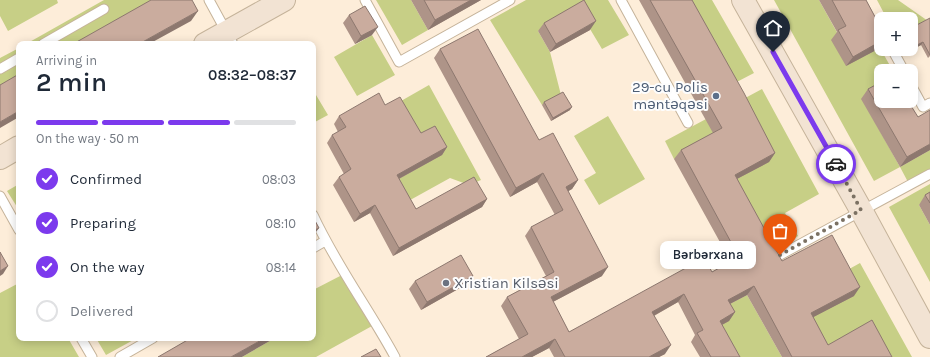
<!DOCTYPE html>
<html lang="en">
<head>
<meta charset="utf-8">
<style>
  body { margin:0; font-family:Karla,sans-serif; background:#f6f6f7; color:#1f2937; height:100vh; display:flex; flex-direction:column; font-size:15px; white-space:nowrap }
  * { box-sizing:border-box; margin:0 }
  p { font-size:13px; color:#747a83 }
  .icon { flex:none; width:22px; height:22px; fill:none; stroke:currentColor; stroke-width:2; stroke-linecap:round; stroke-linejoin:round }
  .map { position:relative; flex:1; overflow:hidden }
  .sheet { position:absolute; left:16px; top:41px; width:300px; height:300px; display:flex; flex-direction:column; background:#fff; border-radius:8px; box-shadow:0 2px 10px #0003 }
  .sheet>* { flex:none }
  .fabs { position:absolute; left:874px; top:12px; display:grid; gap:8px }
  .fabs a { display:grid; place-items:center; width:44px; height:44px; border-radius:8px; background:#fff; box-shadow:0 2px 10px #0003; font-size:20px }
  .pin { position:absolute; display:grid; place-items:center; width:34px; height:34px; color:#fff; margin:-41px -17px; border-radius:50% 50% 50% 0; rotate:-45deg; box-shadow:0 0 4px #0007 }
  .pin .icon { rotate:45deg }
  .courier { position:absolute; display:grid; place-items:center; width:40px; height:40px; margin:-20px; border:3px solid #7c3aed; border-radius:50%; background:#fff; color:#222; box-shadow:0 1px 5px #0007 }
  .bubble { position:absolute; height:28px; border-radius:8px; background:#fff; box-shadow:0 2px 10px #0003; font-size:13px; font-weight:600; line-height:28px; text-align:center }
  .summary em { font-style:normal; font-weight:600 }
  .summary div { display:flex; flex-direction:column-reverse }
  .summary { display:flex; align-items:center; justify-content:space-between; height:68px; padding:0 20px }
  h1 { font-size:26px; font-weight:600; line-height:30px }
  .bar { display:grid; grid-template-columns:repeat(4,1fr); gap:6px 4px; align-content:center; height:48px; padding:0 20px }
  .bar i { height:5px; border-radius:3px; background:#e0e1e3 }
  .bar .on { background:#7c3aed }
  .bar p { grid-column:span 4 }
  ol { padding:0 20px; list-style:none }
  li { display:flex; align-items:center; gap:12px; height:44px }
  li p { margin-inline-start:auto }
  li .icon { padding:4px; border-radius:50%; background:#7c3aed; color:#fff; stroke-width:4 }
  li:last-child { color:#747a83 }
  li i { width:22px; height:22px; border:2px solid #e0e1e3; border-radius:50% }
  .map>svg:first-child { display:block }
  .green { fill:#c7cf86 }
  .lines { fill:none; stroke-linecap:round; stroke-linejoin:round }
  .lane-casing { stroke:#c5b39a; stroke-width:11 }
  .secondary-casing { stroke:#c5b39a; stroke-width:24 }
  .lane { stroke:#fff; stroke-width:9 }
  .secondary { stroke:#f2e3d3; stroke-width:22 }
  .wall { fill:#ae9488 }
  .shaded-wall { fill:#8d786f }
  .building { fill:#caac9e; stroke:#8d786f }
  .done { stroke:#7b7163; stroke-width:4; stroke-dasharray:0 7.2 }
  .route { stroke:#7c3aed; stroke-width:5 }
  .service-dot { fill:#5c6f8a; stroke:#fdfdfd; stroke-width:1.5 }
  .worship-dot { fill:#6b7280; stroke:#fdfdfd; stroke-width:1.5 }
  .labels { text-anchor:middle; stroke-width:4; stroke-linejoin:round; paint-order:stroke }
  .service-label { font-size:15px; fill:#4e5e75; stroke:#fdfdfd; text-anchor:end }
  .worship-label { font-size:15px; fill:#5b616d; stroke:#fdfdfd; text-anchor:start }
</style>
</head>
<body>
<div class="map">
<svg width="930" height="357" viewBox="0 0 930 357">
  <rect width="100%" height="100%" fill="#fdedd9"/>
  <path class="green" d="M0 0H57L58 3 8 31 0 16Z
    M104 0H162L83 44H26Z
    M376 0H411L428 30 402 45Z
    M526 0H608L629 35 602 49 578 9 538 31 550 52 561 95 542 105 490 20Z
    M681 0H712L754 73 729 86Z
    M774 0H819L839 36 880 48 893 71H881V88L862 99 900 167 930 150V169L908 182 900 167 874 181Z
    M877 0H898L928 21 911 30V19H887Z
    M372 35 395 75 357 96 334 57Z
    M19 48V80L0 91V58Z
    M429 85 481 180 469 185 450 178 403 204 391 183 415 142 394 105Z
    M762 89 819 194 785 213 798 236 767 253 724 174 747 120 674 159 665 141Z
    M313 90 328 115 313 123Z
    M608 116 645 179 599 205 584 180 596 173 574 136Z
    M19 184V210L7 191Z
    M930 184V198L919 205 930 225V282L889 207Z
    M860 263 912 357H840L804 322 842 273Z
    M342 275 372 326 316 357H242L275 338H313V290Z
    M19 283V338H68L79 357H0V293Z
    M747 295 782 357H740L722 325V308Z
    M96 338H137L106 355Z"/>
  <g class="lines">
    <g class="lane-casing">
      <path id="lane" d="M209 0 233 44
        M365 0 399 62 510 0
        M621 0 688 123
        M43 44 104 9
        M892 49 904 71
        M0 69 19 58
        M911 85 923 107 930 103
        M0 196 19 230
        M313 215C336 265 369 309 395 357
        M313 248 325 241
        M780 255 930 174
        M81 338 92 357
        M120 357 153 338"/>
    </g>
    <g class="secondary-casing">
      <path id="secondary" d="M743 0 861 210 930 337
        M205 44 284 0
        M0 158 19 147"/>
    </g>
    <use href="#lane" class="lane"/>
    <use href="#secondary" class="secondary"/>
  </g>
  <path class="wall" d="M411 0H481L428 30Z
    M639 0H692L775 153 769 162 737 179 782 261 854 296 813 317 828 345 892 357H782L747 295 730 304 735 312 729 321 722 325 740 357H700L691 342 695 335 678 302 654 316 665 354 659 357H554L549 348 532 357H486L519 339 501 306 507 297 546 276 525 236 531 227 555 215 537 182 510 197 434 58 440 49 539 140 578 180 572 189 568 191 602 276 553 302 569 332 712 272 731 262 674 159 681 150 713 133Z
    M819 0H866L881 28V46L880 48 846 66 831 40 837 32Z
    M349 15 372 35 355 44 343 23Z
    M930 18V56L928 58 921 45 906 53 904 49H911Z
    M544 23 590 30 550 52 538 31Z
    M868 89 918 117 930 150 900 167 861 99Z
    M544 102 570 110 551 121 542 105Z
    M385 105 421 133 447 147 442 155 399 179 416 209 487 199 482 207 393 256 370 213 354 222 333 185 339 177 344 174 327 143 332 135 338 132 334 124 339 116Z
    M930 192V225L919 205 925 195Z
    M473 276 467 284 421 310 409 289 415 281Z"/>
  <path class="shaded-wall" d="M471 0H481L428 30 435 20Z
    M198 11 191 21 149 44H139Z
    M596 21 590 30 550 52 556 44Z
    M378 27 372 35 355 44 361 36Z
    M881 41V46L880 48 846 66 853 57Z
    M923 42 921 45 906 53 908 50 911 49V48Z
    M572 107 570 110 551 121 553 118Z
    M19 111V117L0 128V122Z
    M930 144V150L900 167 907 157Z
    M447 147 442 155 391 183 397 175Z
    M775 153 769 162 729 183 735 175Z
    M543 173 537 182 510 197 516 188Z
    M578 180 572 189 560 196 566 187Z
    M487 199 482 207 393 256 399 248Z
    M375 205 370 213 354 222 360 214Z
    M319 228 313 236V231Z
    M8 266 3 274 0 276V271Z
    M608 267 602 276 545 306 551 297Z
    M473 276 467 284 421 310 427 302Z
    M754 286 747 295 722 308 728 300Z
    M860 287 854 296 804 322 811 313Z
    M684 294 678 302 646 320 652 312Z
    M735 312 729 321 714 329 720 321Z
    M265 338H275L242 357H231Z
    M555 339 549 348 532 357H522Z
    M671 345 665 354 659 357H649Z"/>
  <path class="building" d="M151 0H192L198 11 139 44H73Z
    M424 0H471L435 20Z
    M584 0 596 21 556 44 544 23Z
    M650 0H692L744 93 775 153 735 175 782 261 832 235 860 287 811 313 828 345 872 320 892 357H792L754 286 728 300 735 312 720 321 740 357H711L697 333 703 330 684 294 652 312 671 345 649 357H565L555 339 522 357H486L528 334 507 297 554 272 531 227 563 210 543 173 516 188 440 49 478 29 539 140 553 133 578 180 566 187 608 267 551 297 569 332 704 258 712 272 739 257 681 150 722 128Z
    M832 0H866L881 28V41L853 57 838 30 846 26Z
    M365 6 378 27 361 36 349 15Z
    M930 18V55L923 42 911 48V28Z
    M19 74V111L0 122V85Z
    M881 82V101H908L918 117 930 110V144L907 157 868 89Z
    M563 92 572 107 553 118 544 102Z
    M379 93 385 105 400 97 421 133 435 126 447 147 397 175 416 209 474 177 487 199 399 248 375 205 360 214 339 177 351 169 332 135 346 127 339 116Z
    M930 192V203L925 195Z
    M313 217 319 228 313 231Z
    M0 252 8 266 0 271Z
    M461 255 473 276 427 302 415 281Z
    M191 338H265L231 357H158Z
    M376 349 381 357H361Z"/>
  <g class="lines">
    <path class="done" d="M780 255 861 210 836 164"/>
    <path class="route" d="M773 52 836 164"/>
  </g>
  <circle class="service-dot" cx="716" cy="96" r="4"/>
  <circle class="worship-dot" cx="446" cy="283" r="4"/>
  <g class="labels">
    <g class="service-label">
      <text x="708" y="92">29-cu Polis<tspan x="708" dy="17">məntəqəsi</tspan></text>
    </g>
    <g class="worship-label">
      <text x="454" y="288">Xristian Kilsəsi</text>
    </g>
  </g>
</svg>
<div class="fabs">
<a>+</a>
<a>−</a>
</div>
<div class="pin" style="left:780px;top:255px;background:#ea580c"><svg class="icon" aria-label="bag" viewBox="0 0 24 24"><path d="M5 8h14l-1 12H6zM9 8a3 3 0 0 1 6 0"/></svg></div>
<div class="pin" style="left:773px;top:52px;background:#1f2937"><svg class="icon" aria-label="home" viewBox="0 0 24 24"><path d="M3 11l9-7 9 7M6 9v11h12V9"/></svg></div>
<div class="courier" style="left:836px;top:164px"><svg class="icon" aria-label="car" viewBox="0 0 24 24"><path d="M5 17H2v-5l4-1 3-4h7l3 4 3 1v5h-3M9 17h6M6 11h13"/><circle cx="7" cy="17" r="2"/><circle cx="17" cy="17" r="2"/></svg></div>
<div class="bubble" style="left:660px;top:241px;width:96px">Bərbərxana</div>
<section class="sheet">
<div class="summary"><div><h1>2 min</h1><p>Arriving in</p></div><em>08:32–08:37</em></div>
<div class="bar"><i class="on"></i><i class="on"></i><i class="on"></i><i></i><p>On the way · 50 m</p></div>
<ol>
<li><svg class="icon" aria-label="check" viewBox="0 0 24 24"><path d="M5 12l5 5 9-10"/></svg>Confirmed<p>08:03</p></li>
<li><svg class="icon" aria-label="check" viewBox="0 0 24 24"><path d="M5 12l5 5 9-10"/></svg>Preparing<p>08:10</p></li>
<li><svg class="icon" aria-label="check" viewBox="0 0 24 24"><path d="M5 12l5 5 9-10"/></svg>On the way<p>08:14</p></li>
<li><i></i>Delivered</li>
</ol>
</section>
</div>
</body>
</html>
